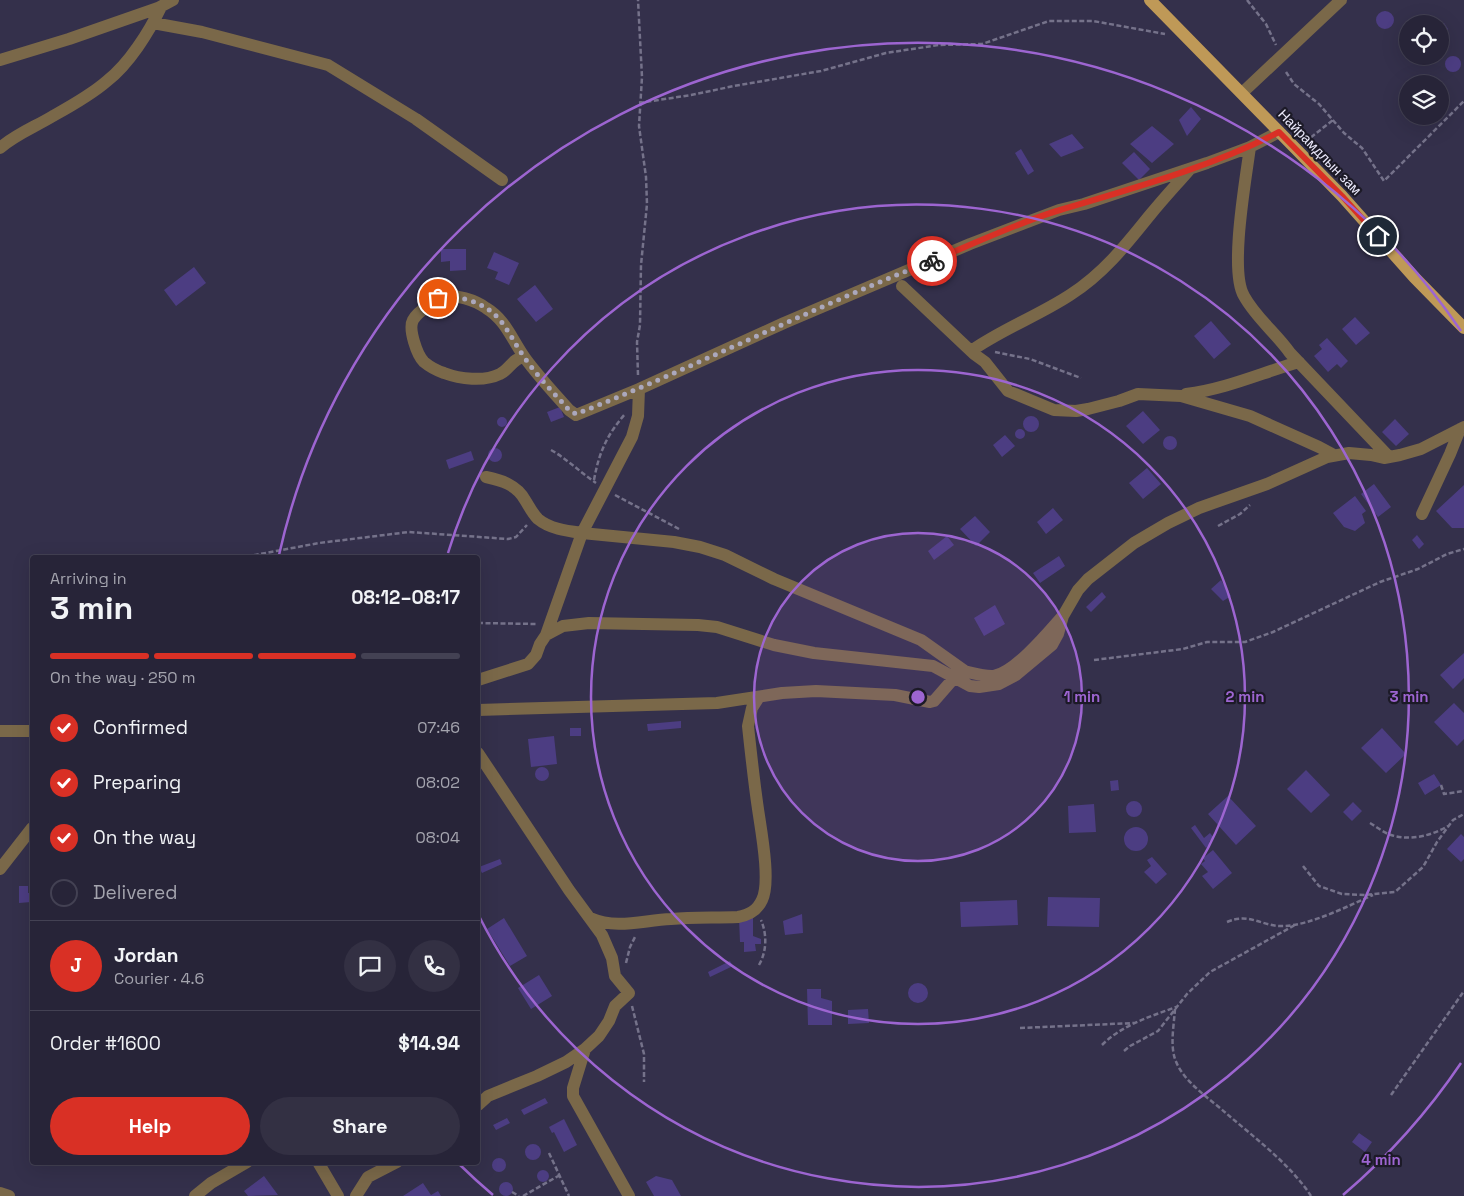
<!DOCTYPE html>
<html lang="en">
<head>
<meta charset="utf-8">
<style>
  body { margin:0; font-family:"Space Grotesk",sans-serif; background:#333043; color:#f1f3f6; height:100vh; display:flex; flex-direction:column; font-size:19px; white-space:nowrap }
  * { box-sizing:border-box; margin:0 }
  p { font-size:16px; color:#a4a4ae }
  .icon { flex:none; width:28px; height:28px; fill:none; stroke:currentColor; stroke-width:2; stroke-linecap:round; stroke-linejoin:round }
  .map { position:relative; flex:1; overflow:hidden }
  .sheet { position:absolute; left:30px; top:555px; width:450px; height:610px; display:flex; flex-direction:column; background:#272438; border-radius:5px; box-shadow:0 5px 20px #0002,0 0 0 1px #434153 }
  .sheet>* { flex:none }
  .tools { position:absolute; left:1399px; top:15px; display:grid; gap:10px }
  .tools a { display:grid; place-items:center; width:50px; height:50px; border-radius:50%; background:#272438; box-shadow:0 5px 20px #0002,0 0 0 1px #434153; font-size:25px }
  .pin { position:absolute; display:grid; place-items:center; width:42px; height:42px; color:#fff; margin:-21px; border:2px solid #fff; border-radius:50%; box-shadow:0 1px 5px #0007 }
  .courier { position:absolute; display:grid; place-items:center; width:50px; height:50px; margin:-25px; border:4px solid #d93025; border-radius:50%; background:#fff; color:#222; box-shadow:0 1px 6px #0007 }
  .head em { font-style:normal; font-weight:700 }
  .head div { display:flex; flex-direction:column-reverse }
  .head { display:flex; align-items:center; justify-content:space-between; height:85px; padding:0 20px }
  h1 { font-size:32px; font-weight:700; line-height:38px }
  .bar { display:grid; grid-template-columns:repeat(4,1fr); gap:8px 5px; align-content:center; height:60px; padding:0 20px }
  .bar i { height:6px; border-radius:4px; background:#434153 }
  .bar .current { background:#d93025 }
  .bar p { grid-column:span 4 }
  .line { display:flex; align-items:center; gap:12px; padding:0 20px; border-top:1px solid #434153 }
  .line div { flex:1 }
  .round { display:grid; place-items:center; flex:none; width:52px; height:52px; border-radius:26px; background:#333043 }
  ol { padding:0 20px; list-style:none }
  li { display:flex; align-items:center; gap:15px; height:55px }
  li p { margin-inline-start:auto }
  li .icon { padding:5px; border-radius:50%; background:#d93025; color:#fff; stroke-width:4 }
  li:last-child { color:#a4a4ae }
  li i { width:28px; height:28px; border:2px solid #434153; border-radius:50% }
  .primary-button { display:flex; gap:10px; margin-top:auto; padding:10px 20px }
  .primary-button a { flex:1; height:58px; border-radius:30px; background:#d93025; color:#fff; font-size:20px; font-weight:700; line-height:58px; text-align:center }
  .primary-button a+a { background:#333043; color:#f1f3f6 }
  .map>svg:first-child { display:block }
  .building { fill:#4c3d82 }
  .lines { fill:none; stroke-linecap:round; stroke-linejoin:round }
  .path { stroke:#75728a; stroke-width:2.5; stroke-dasharray:5 2.5; stroke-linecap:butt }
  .minor { stroke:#7a6849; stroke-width:12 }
  .major { stroke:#bf9957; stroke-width:12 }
  .done { stroke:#aba8bd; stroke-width:5; stroke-dasharray:0 9 }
  .route { stroke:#d93025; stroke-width:6 }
  .ring { fill:none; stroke:#9d65d1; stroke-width:2.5 }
  .labels { text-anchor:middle; stroke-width:4.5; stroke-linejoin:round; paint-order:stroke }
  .street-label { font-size:14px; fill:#ebe9fb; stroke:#1c1a27 }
  .centre { fill:#9d65d1; stroke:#1c1a27; stroke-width:2.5 }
  .ring-label { font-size:15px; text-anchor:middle; font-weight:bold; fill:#9d65d1; stroke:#1c1a27; stroke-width:4.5; stroke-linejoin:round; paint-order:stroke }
</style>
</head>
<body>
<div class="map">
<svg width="1464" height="1196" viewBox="0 0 1464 1196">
  <rect width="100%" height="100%" fill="#34304b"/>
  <path class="building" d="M1376 20a9 9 0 1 1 18 0a9 9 0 1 1-18 0Z
    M1438 22 1444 23 1448 29 1445 38 1440 41V24L1433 23Z
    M1445 64a8 8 0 1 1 16 0a8 8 0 1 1-16 0Z
    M1440 84 1446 88 1447 93 1445 98 1440 101Z
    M1191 107 1201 119 1187 136 1179 120Z
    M1152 126 1174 144 1152 163 1130 144Z
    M1072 134 1084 148 1061 157 1049 144Z
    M1021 149 1034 171 1028 175 1015 153Z
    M1134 152 1150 169 1139 180 1122 163Z
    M441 249H466V270L450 271V261L441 262Z
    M494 252 519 263 509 285 495 279 498 272 487 268Z
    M194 267 206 283 176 306 164 290Z
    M535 285 553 309 536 322 517 299Z
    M1355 317 1370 333 1356 345 1342 329Z
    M1211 321 1231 344 1214 359 1194 336Z
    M1327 338 1348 361 1341 368 1337 364 1328 372 1314 356 1322 349 1319 345Z
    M560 407 564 417 551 422 547 412Z
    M1143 411 1160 430 1143 444 1126 426Z
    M1023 424a8 8 0 1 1 16 0a8 8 0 1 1-16 0Z
    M497 422a5 5 0 1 1 10 0a5 5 0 1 1-10 0Z
    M1395 419 1409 434 1396 446 1382 432Z
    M1015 434a5 5 0 1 1 10 0a5 5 0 1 1-10 0Z
    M1005 435 1015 446 1002 457 993 445Z
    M1163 443a7 7 0 1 1 14 0a7 7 0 1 1-14 0Z
    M488 455a7 7 0 1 1 14 0a7 7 0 1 1-14 0Z
    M471 451 474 460 449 469 446 460Z
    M1147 468 1161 484 1143 499 1129 483Z
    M1374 484 1391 507 1378 517 1361 494Z
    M1464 485V528H1452L1436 511Z
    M1355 496 1366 511 1362 514 1365 523 1355 531 1344 527 1333 513Z
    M1053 508 1063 520 1046 534 1037 522Z
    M975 516 990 532 976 546 960 529Z
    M1417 535 1424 544 1419 549 1412 540Z
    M947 536 954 545 934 560 928 551Z
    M1059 556 1065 566 1040 583 1033 573Z
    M1221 580 1231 596 1223 601 1211 589Z
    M1102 592 1106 597 1091 612 1086 607Z
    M995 605 1005 624 984 636 974 618Z
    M1464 653V678L1453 689 1440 675Z
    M1454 703 1464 713V739L1457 746 1434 722Z
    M681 721V728L648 731 647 724Z
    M570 728H581V736H570Z
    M1382 728 1406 754 1386 773 1361 748Z
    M554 736 557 764 531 767 528 739Z
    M535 774a7 7 0 1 1 14 0a7 7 0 1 1-14 0Z
    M1306 770 1330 795 1311 813 1287 789Z
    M1434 774 1441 785 1425 795 1418 783Z
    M1118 780 1119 790 1111 791 1110 781Z
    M1228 796 1256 826 1236 845 1208 814Z
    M1126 809a8 8 0 1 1 16 0a8 8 0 1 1-16 0Z
    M1353 802 1362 811 1352 821 1343 812Z
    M1094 804 1096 832 1069 833 1068 806Z
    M1195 825 1204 838 1210 833 1214 838 1209 842 1211 844 1206 848 1191 828Z
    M1124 839a12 12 0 1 1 24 0a12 12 0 1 1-24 0Z
    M1461 834 1464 837V859L1461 862 1447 849Z
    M1213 850 1232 873 1213 889 1202 876 1208 872 1201 864 1205 861 1203 858Z
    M1152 857 1167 874 1156 884 1144 872 1151 866 1147 860Z
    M500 859 502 864 482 873 479 867Z
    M19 886H28V893H31V902L19 903Z
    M1048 897 1100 898 1099 927 1047 926Z
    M1017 900 1018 925 961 927 960 902Z
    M802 914 803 933 785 935 783 921Z
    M753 917V936L761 939V944H755L756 951 744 952V942H740L739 918Z
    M504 918 527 956 510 966 487 929Z
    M730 961 733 966 710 977 708 972Z
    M539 975 552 996 531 1009 518 988Z
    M908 993a10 10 0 1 1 20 0a10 10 0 1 1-20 0Z
    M807 989H821V998L832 1001V1025H808Z
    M868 1009 869 1023 848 1024V1010Z
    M545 1098 548 1103 524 1115 521 1110Z
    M507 1118 510 1123 496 1130 493 1125Z
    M564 1119 577 1145 564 1152 554 1132 552 1133 549 1127Z
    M1359 1133 1372 1142 1365 1152 1352 1142Z
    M525 1152a8 8 0 1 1 16 0a8 8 0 1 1-16 0Z
    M492 1165a7 7 0 1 1 14 0a7 7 0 1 1-14 0Z
    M537 1176a6 6 0 1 1 12 0a6 6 0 1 1-12 0Z
    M264 1176 278 1195 248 1196 244 1191Z
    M656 1176 672 1180 681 1196H654L646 1182Z
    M499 1189a7 7 0 1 1 14 0a7 7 0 1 1-14 0Z
    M423 1183 431 1195 438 1191 441 1196H403Z"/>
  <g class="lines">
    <path class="path" d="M1247 0 1266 24 1276 45
      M1286 72 1294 84 1319 104 1344 133 1362 148 1384 181 1464 101
      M639 103 691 95 734 86 821 71 886 53 939 45 982 44 1049 21H1093L1165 34
      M1305 142 1333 120
      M995 352 1030 359 1081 378
      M638 375 637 342 640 325 641 265 647 204 646 177 639 126 642 77 638 0
      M551 450C567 459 580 472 596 483
      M594 480C599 452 607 435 625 414
      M615 495 679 529
      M1218 526 1240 514 1250 505
      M239 558 319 543 409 532 508 539 516 537 527 525
      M478 623 537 624
      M1094 660 1183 649 1207 642H1245L1273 632 1380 582 1418 569 1447 554 1464 549
      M1441 785 1444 794 1464 791
      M1370 823C1377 827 1384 833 1391 835 1410 841 1431 836 1448 826
      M1303 866 1319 886 1342 894 1365 895 1395 892 1423 867 1437 842 1453 820 1464 814
      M1227 922C1250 912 1262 927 1284 926 1311 925 1348 906 1373 895
      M626 963 630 947 636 935
      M759 965C767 951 767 934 761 920
      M632 1006 644 1054V1082
      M1175 1009C1174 1025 1170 1044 1175 1059 1183 1082 1209 1098 1227 1114 1255 1138 1291 1165 1311 1196
      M1020 1028 1135 1023
      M1102 1045C1122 1025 1149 1017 1176 1007
      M1124 1051 1130 1046 1158 1031 1187 994 1210 972 1295 925
      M1391 1095 1464 991
      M549 1153 569 1196
      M512 1192 519 1196
      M523 1196 560 1175"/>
    <path class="minor" d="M153 23 202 32 328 65 416 119 502 180
      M0 60 69 39 158 8 173 0
      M1242 93 1341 0
      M1250 147C1246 178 1229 271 1244 296 1256 318 1276 333 1290 353L1389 457
      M0 148C16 134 35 127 53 116 71 106 91 95 107 81 129 64 149 32 161 7
      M902 286 974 354 985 362 1008 391 1054 410 1076 411 1088 409 1119 401 1138 394 1181 396 1250 416 1319 447 1334 455
      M971 351C1002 329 1038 316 1070 295 1103 274 1126 245 1150 215 1163 199 1177 184 1190 169
      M524 357C513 358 509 370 500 374 484 382 460 379 444 373 438 371 430 367 424 362 417 355 408 329 413 320 416 315 422 310 427 307 431 304 437 298 443 297 456 294 475 300 486 308 506 320 512 340 525 358 538 376 554 393 569 410L576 415 639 389 784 323 970 244 1059 210 1084 204 1207 163 1250 147 1279 132
      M639 389 638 416 632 437 582 533 674 542 700 547 725 555 774 579 921 640 966 672
      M1186 394C1226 389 1261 373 1299 362
      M486 477C501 480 517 485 525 500 529 506 532 513 538 519 550 529 567 531 582 533L546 635
      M1422 514 1450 454 1460 429
      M959 670C968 672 986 677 994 676 1015 672 1047 634 1061 618
      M478 680 528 664 536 655 540 644 546 635 563 626 589 623 698 625 717 627 774 645 814 653 933 666 970 686 979 687 999 684 1016 675 1052 645 1058 634 1063 616 1078 590 1088 579 1134 543 1168 523 1199 508 1267 484 1327 457 1349 453 1371 455 1384 458 1400 455 1421 449 1464 427
      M478 710 717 703 782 693 816 691 895 695 930 702 934 701 954 678
      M0 731H32
      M478 753 569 890 602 935 612 958 615 976 629 993 615 1006 609 1021 599 1036 585 1049 566 1062 537 1076 488 1096 478 1105
      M0 869 32 828
      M590 918C618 930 643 920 671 919 693 917 716 918 738 917 749 915 757 911 762 900 771 882 761 830 758 809 754 782 751 754 748 726L752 708 759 697
      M585 1049 573 1088V1096L629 1196
      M318 1162 338 1196
      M0 1193 9 1196
      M195 1196 211 1183 247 1162
      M356 1196 368 1177 397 1162"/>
    <path class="major" d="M1150 0 1342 196 1414 277 1464 328"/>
  </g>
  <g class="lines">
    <path class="done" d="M438 298C446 295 457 297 465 299 501 309 505 329 524 357 537 376 554 393 569 410L576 414C696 367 811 308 932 261"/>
    <path class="route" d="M932 261C974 244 1016 223 1060 210 1133 188 1211 167 1279 132L1342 196 1378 236"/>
  </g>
  <circle cx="918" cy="697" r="164" fill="#9d65d1" fill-opacity=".12"/>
  <g class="ring">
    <circle cx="918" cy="697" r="164"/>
    <circle cx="918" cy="697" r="327"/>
    <path d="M448 553A491 491 0 1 1 479 916"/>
    <path d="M1461 1063A655 655 0 0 1 1343 1195M493 1195A655 655 0 0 1 459 1164M279 555A655 655 0 0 1 1461 331"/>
  </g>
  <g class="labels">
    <g class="street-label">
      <text transform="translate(1320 152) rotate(46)" y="5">Найрамдлын зам</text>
    </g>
  </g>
  <circle cx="918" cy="697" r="8" class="centre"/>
  <g class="ring-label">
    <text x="1082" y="702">1 min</text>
    <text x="1245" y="702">2 min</text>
    <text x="1409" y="702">3 min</text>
    <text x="1381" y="1165">4 min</text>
  </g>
</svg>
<div class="tools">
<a><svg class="icon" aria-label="locate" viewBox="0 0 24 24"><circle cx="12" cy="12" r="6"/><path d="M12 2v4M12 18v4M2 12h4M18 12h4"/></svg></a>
<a><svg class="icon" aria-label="layers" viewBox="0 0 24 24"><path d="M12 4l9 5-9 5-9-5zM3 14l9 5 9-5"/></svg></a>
</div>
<div class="pin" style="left:438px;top:298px;background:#ea580c"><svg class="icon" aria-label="bag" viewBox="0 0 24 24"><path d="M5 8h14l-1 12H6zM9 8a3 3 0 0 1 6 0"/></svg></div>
<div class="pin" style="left:1378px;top:236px;background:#1f2937"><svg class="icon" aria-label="home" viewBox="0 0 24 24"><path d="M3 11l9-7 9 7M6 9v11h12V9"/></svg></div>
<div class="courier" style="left:932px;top:261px"><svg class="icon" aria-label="bike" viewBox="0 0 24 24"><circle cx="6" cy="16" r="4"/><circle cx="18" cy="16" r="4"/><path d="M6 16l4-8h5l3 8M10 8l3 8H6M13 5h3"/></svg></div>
<section class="sheet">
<div class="head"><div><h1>3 min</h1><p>Arriving in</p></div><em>08:12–08:17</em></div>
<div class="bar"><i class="current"></i><i class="current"></i><i class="current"></i><i></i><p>On the way · 250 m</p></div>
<ol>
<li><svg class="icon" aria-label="check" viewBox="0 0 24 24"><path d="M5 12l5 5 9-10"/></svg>Confirmed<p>07:46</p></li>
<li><svg class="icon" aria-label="check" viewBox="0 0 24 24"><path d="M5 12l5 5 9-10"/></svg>Preparing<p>08:02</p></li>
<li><svg class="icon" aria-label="check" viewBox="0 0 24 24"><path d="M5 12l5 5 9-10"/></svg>On the way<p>08:04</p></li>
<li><i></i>Delivered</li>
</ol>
<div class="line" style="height:90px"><b class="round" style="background:#d93025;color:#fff">J</b><div><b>Jordan</b><p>Courier · 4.6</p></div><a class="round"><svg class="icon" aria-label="chat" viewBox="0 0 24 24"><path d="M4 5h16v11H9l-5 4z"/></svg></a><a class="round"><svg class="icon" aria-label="phone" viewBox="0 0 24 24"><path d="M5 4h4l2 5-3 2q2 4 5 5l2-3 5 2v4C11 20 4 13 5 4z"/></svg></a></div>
<div class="line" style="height:65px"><div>Order #1600</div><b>$14.94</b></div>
<div class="primary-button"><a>Help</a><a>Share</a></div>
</section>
</div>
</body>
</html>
